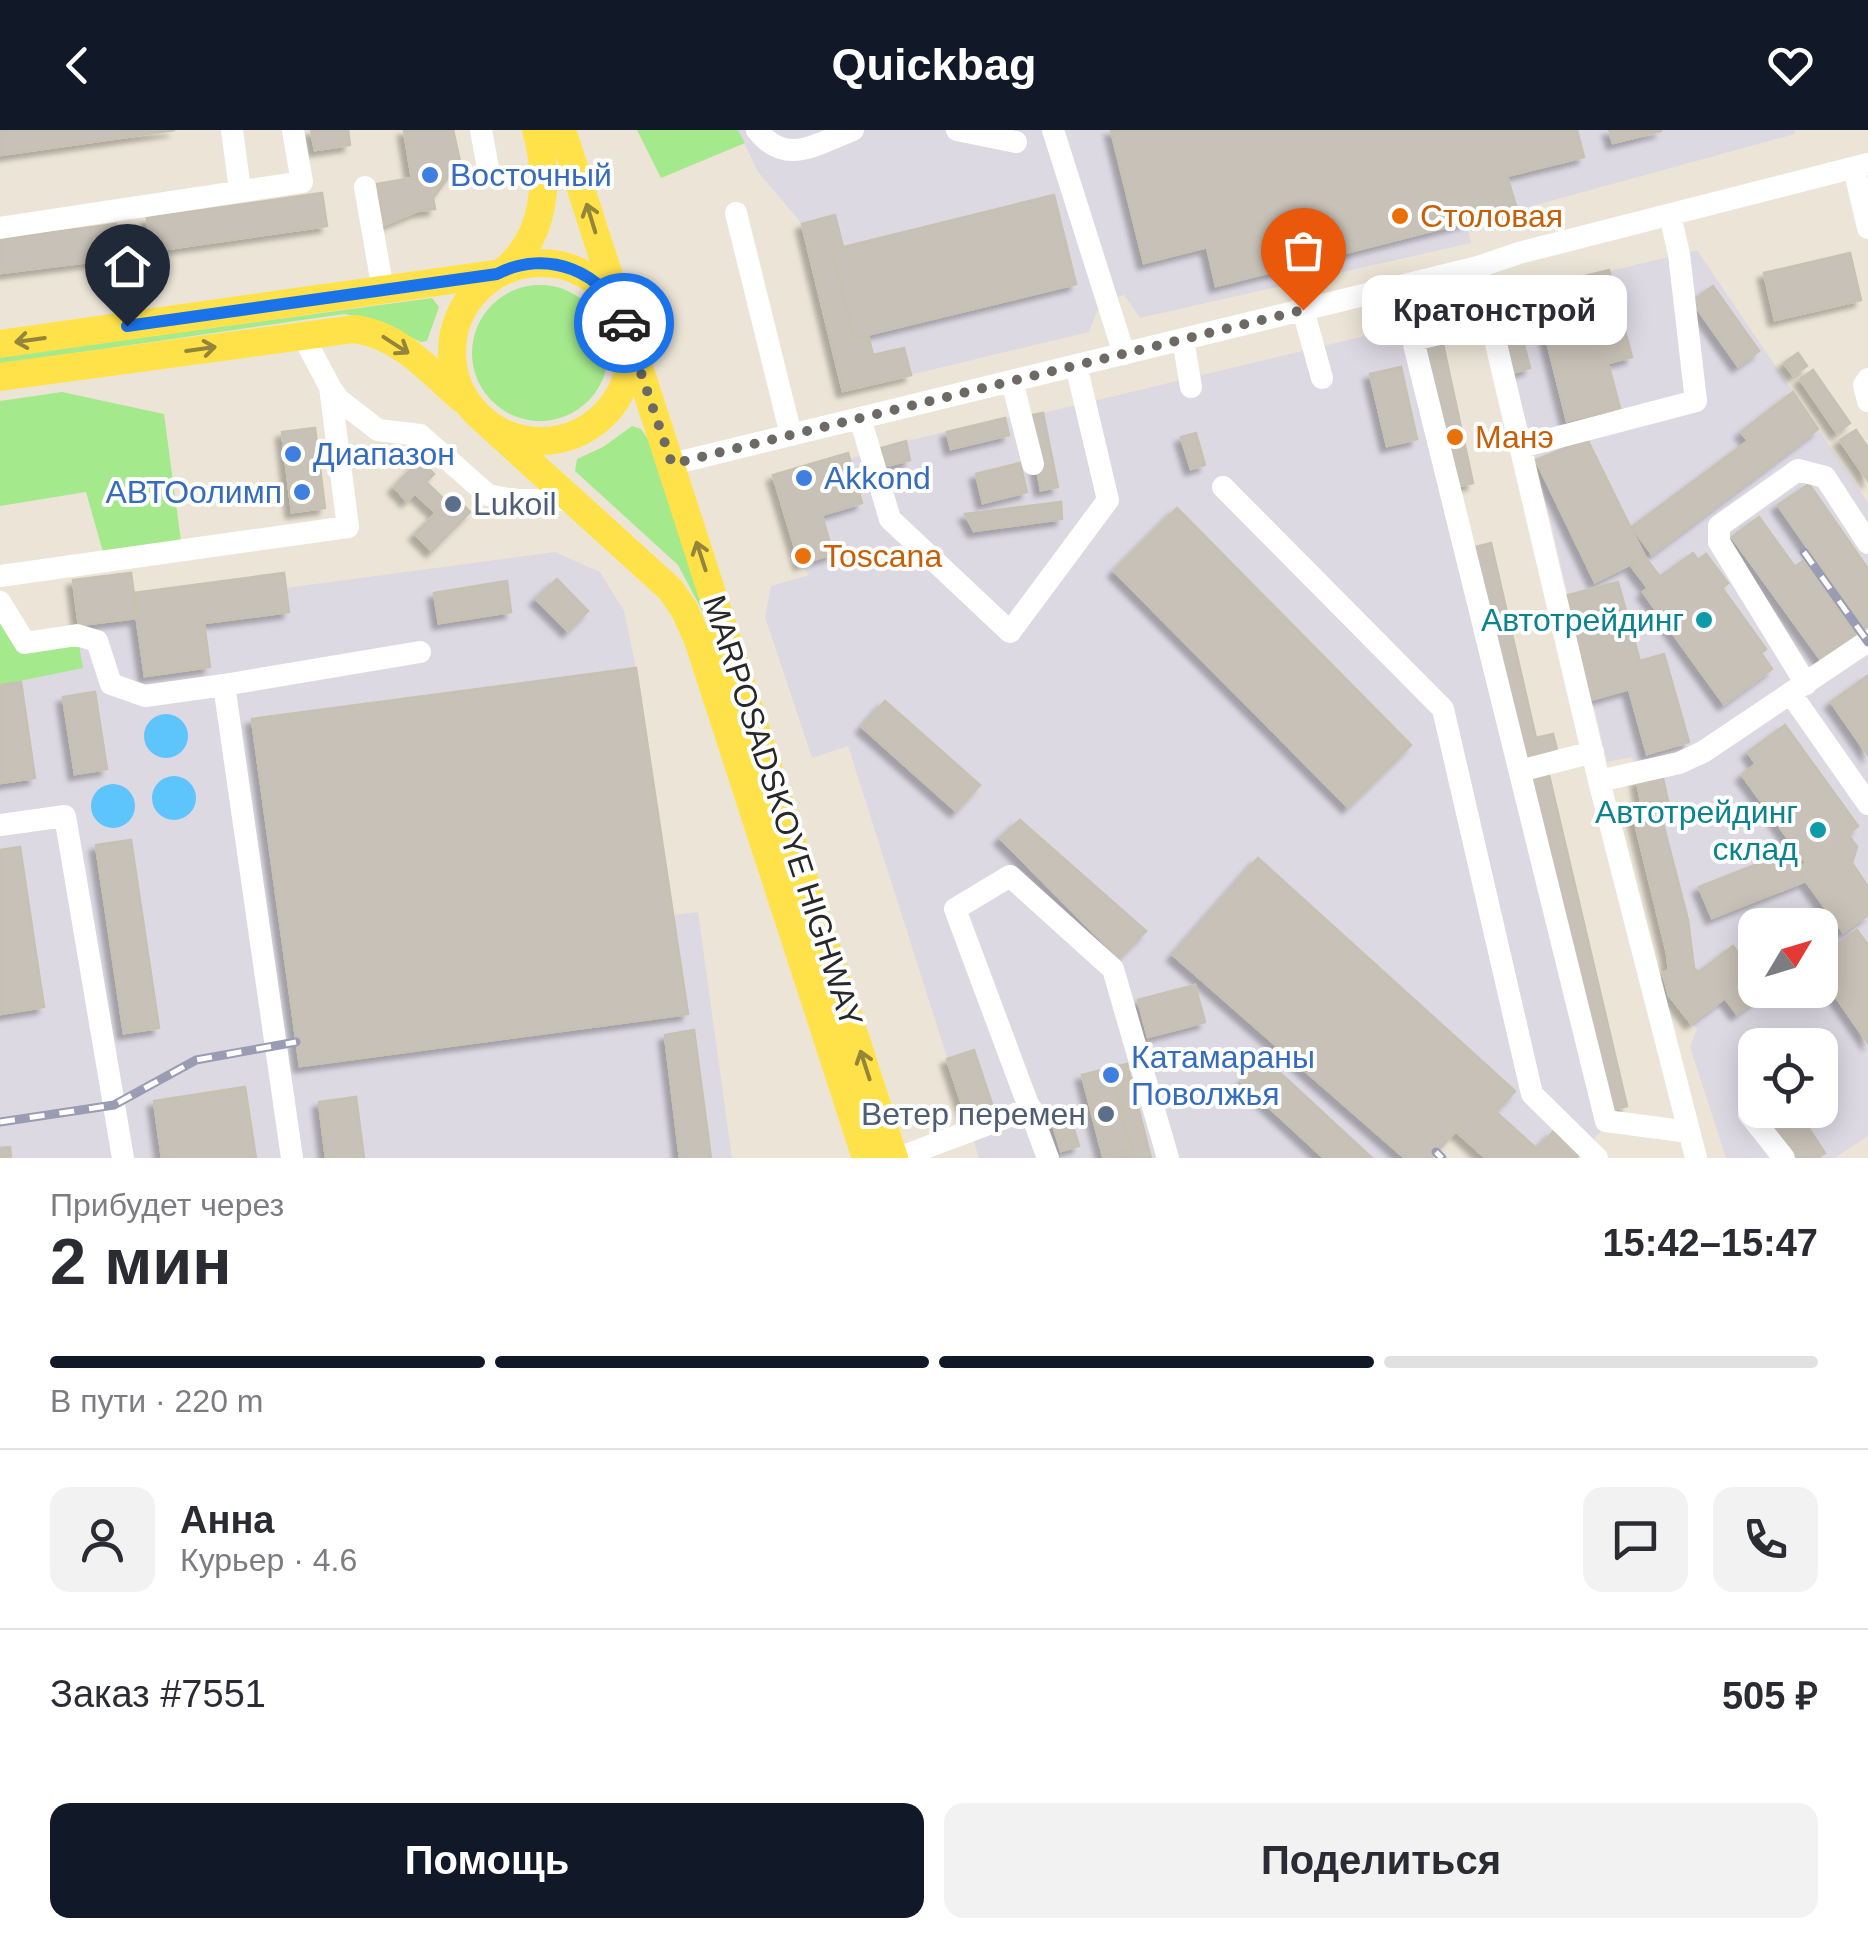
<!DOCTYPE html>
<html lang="ru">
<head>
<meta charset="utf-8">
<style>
  body { margin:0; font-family:Helvetica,sans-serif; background:#f2f2f3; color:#2b2b33; height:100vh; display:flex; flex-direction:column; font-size:38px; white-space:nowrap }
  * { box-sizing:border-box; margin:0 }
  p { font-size:32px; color:#7c7c81 }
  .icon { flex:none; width:55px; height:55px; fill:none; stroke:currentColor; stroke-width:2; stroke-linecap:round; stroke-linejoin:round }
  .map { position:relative; height:1028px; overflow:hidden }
  .drawer { display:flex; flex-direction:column; background:#fff; flex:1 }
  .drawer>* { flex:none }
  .needle { width:65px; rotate:52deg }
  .tools { position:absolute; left:1738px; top:778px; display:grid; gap:20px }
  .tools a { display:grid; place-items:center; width:100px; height:100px; border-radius:20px; background:#fff; box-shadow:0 5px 25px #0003; font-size:50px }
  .pin { position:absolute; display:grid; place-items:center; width:85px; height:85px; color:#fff; margin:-102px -42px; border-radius:50% 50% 50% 0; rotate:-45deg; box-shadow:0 0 10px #0007 }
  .pin .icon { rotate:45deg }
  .courier { position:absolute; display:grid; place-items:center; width:100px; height:100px; margin:-50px; border:8px solid #1a73e8; border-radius:50%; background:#fff; color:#222; box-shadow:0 2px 12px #0007 }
  .bubble { position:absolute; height:70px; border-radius:20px; background:#fff; box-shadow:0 5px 25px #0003; font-size:32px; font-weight:700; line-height:70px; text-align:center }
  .overview em { font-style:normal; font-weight:700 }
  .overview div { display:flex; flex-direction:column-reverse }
  .overview { display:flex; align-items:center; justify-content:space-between; height:170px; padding:0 50px }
  h1 { font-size:65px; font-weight:700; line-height:75px }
  .bar { display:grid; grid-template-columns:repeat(4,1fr); gap:15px 10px; align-content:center; height:120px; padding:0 50px }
  .bar i { height:12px; border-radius:8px; background:#e1e1e2 }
  .bar .on { background:#111827 }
  .bar p { grid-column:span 4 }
  .line { display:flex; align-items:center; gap:25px; padding:0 50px; border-top:2px solid #e1e1e2 }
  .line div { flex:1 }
  .round { display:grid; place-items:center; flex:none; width:105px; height:105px; border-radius:20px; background:#f2f2f3 }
  .cta { display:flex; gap:20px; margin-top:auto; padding:20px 50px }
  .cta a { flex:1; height:115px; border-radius:20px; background:#111827; color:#fff; font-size:40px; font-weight:700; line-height:115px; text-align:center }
  .cta a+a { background:#f2f2f3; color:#2b2b33 }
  header { display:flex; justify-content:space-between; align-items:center; height:130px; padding:0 50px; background:#111827; color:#fff; font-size:45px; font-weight:700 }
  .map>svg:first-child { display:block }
  .industrial { fill:#ddd9e3; fill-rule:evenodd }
  .green { fill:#a5e98d }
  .water { fill:#5dc5fb }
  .building { fill:#c7c1b7; stroke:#c7c1b1; stroke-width:2.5; filter:url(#shadow) }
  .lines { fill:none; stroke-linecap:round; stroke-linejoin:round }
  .minor { stroke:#fff; stroke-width:22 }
  .major { stroke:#ffe249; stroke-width:28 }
  .rail-casing { stroke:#9a9cb4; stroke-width:9 }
  .rail { stroke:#fff; stroke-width:5; stroke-dasharray:15; stroke-linecap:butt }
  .oneway { stroke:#948538 }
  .done { stroke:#6d6a65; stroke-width:10; stroke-dasharray:0 18 }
  .route { stroke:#1a73e8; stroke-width:12 }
  .shop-dot { fill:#3f7fe0; stroke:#fff; stroke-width:4 }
  .food-dot { fill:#e8710a; stroke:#fff; stroke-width:4 }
  .service-dot { fill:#5c6f8a; stroke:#fff; stroke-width:4 }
  .culture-dot { fill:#0f9aa8; stroke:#fff; stroke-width:4 }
  .labels { text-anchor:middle; stroke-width:8; stroke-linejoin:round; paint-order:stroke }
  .shop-label { font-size:32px; fill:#366cbe; stroke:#fff; text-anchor:start }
  .food-label { font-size:32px; fill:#c56008; stroke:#fff; text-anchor:start }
  .service-label { font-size:32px; fill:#4e5e75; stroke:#fff; text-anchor:start }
  .culture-label { font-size:32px; fill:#0d838f; stroke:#fff; text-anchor:end }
  .street-label { font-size:32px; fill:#282828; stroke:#fff }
</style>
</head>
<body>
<header><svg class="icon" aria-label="back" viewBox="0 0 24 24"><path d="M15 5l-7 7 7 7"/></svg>Quickbag<svg class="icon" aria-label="heart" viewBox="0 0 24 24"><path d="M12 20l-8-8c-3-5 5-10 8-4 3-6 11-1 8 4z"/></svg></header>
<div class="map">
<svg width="1868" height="1028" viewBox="0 0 1868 1028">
  <defs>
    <filter id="shadow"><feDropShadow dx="-6" dy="6" stdDeviation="2.5" flood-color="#0004"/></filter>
  </defs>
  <rect width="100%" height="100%" fill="#ece5d7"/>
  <path class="industrial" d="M738 0H1794L1795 4 1467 94 1471 113 1140 188 1124 165 1101 172 1089 202 843 261 802 94 758 42Z
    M1697 120 1868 373V1006L1835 1028H1726L1690 917 1697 899 1669 865 1663 843 1669 840 1667 823 1633 684 1643 681 1632 627 1607 632 1536 330 1494 169ZM1755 795H1820V860H1755ZM1755 915H1820V980H1755Z
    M1403 197 1602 1000 1576 1028H1486L1456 1001 1431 1028H979L848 616 812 628 765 487 771 456 809 445 800 434 833 424 822 385 862 373 850 329 906 311 1005 288 1043 283Z
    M555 422 600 442 624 481 636 538 673 785 698 782 732 1028H0V555L21 552 77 505 79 495 136 488 285 458Z"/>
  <path class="green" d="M637 0H738L745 13 661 48Z
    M472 223a68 68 0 1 1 136 0a68 68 0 1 1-136 0Z
    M432 168 439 177 427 211 421 212 369 188 344 184 0 234V227Z
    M62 262 164 284 181 411 103 422 86 362 0 376V271Z
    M632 296 641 299 652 315 706 488 678 435 575 341 577 329 603 317Z
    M0 487 20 523 79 515 83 538 0 555Z"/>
  <path class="water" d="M144 606a22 22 0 1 1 44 0a22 22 0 1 1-44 0Z
    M152 668a22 22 0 1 1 44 0a22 22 0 1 1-44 0Z
    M91 676a22 22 0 1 1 44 0a22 22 0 1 1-44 0Z"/>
  <path class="building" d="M0 0H175L0 25Z
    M311 0H348L350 15 315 20Z
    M404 0H453L462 40 452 42 433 68 435 79 417 81 384 95 377 54 412 48Z
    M1111 0H1577L1584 27 1507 46 1517 79 1216 156 1207 117 1144 133Z
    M1609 0H1661V1L1613 13Z
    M322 63 327 96 152 121 147 88Z
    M1054 65 1076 154 854 208 832 120Z
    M835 85 843 117 832 120 854 208 868 205 873 225 904 218 911 245 843 261 802 94Z
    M116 94 120 128 0 143V109Z
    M1850 123 1861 170 1775 190 1764 143Z
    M1609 140 1632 227 1608 233 1620 278 1567 291 1539 179 1516 184 1530 238 1513 243 1494 169Z
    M1713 156 1759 221 1738 236 1692 171Z
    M1443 214 1473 353 1454 357 1424 218Z
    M1798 223 1807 236 1793 245 1784 233Z
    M1401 237 1417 309 1387 316 1370 244Z
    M1813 240 1850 293 1837 303 1800 249Z
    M1793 262 1818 299 1652 424 1632 397 1748 311 1741 302Z
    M1043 283 1058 357 1041 360 1027 286Z
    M1005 288 1009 305 951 319 947 302Z
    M315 298 325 378 292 382 282 302Z
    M1856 300 1868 318V351L1840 310Z
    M1196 303 1205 335 1191 339 1181 307Z
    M1587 309 1645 427 1595 452 1536 330Z
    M906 311 910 330 886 336 881 318Z
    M848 323 862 373 822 385 833 424 800 434 773 345Z
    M420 330 434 344 426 352 447 372 436 383 415 363 407 371 394 357Z
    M1020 333 1027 362 983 373 976 344Z
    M1809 354 1868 439V496L1864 499 1778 375Z
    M454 365 470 382 432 421 415 404Z
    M1061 372 1062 389 974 401 965 384Z
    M1177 378 1411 615 1348 677 1114 441Z
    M1759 387 1795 437 1803 431 1856 504 1821 530 1732 407Z
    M1491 413 1536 608 1553 604 1557 620 1521 628 1472 418Z
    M1693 423 1698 430 1706 424 1728 453 1722 458 1766 519 1761 523 1772 539 1724 574 1643 462 1648 458 1632 437 1645 427 1660 447Z
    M131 443 137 488 79 495 73 450Z
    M284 443 289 482 204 493 210 537 145 546 133 463Z
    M557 449 588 481 568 501 536 469Z
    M507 451 511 482 439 493 434 463Z
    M1618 452 1640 531 1664 524 1689 612 1647 624 1629 559 1591 570 1565 466Z
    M636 538 688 884 300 936 252 589Z
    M1867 546 1868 548V625L1831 572Z
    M21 552 35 648 0 653V555Z
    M95 562 107 639 75 644 63 567Z
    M885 571 980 655 956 681 862 597Z
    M1785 595 1858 696 1848 704 1857 717 1852 733 1868 757V785L1843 802 1797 739 1806 733 1742 645 1756 634 1748 622Z
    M1548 641 1627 976 1608 981 1530 645Z
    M1662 644 1668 671 1658 674 1688 790 1694 838 1698 842 1669 865 1663 843 1669 840 1667 823 1633 684 1643 682 1637 650Z
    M1020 690 1146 801 1119 828 1000 708Z
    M131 710 159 898 124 903 96 715Z
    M20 717 44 877 0 884V720Z
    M1790 721 1803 752 1712 788 1699 757Z
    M1258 728 1515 961 1496 982 1537 1019 1554 1001 1580 1024 1576 1028H1486L1456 1001 1431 1028H1405L1173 825Z
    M1857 800 1868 815V913L1820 844V827Z
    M1733 816 1755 845V860L1767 861 1737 884 1725 868 1691 893 1669 865Z
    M1195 855 1205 892 1148 907 1138 870Z
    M694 900 711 1028H680L665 905Z
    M974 920 995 983 968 992 947 929Z
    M1264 928 1372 1028H1324L1242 952Z
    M1127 934 1151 1028H1134L1110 938Z
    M1110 938 1131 1019 1103 1026 1082 945Z
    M245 957 256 1028H162L154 971Z
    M356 967 364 1028H326L319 972Z
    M1763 980H1801L1798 982 1825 1023 1817 1028H1795Z
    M1070 986 1079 1016 1061 1021 1052 991Z
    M10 1017 11 1028H0V1018Z
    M1131 1019 1134 1028H1104L1103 1026Z"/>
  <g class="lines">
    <path class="minor" d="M232 0 240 60
      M481 0 489 43
      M757 0C786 37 816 14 853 0
      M957 0 1016 12
      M1053 0 1124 224
      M1854 38 1868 98
      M365 57 383 160
      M736 83 791 305
      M0 98 302 52 293 0
      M1478 137 1599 651 1696 1028
      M1303 180 1322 248
      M1492 192 1413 210 1606 991 1689 1002
      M1183 209 1191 257
      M1868 249 1864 255 1868 271
      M1012 251 1033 334
      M330 257 338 269 378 300 420 305 488 365 512 370H574
      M860 288 890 389 1010 502 1108 370 1076 235
      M1521 317 1696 271 1679 124 1670 85
      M672 334 1478 137 1519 123 1868 34
      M1223 357 1443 579 1532 964 1597 1028
      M0 446 348 397 330 257 302 204
      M0 472 25 513 77 505 97 511 111 554 145 566 224 555
      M1806 554 1719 412V396L1798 340 1825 347 1868 413
      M1791 564 1868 674
      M1520 641 1593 622
      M1599 651 1679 633 1703 622 1868 511
      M0 695 65 686 123 1028
      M1749 984 1784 1028
      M292 1028 224 555 420 522
      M898 1028 1031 978
      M1048 1028 955 779 1010 746 1113 839 1168 1028"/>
    <path class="major" d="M562 0 617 171
      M452 222a89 89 0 1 1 178 0a89 89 0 1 1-178 0Z
      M506 139C546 105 550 48 536 0
      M630 209 894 1028
      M0 214 494 144
      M0 247 354 199C398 204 430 241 462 269
      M488 294 670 459 684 479 698 510 866 1028"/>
    <g class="rail-casing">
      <path id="rail" d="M1804 422 1868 512
        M0 992 114 975 196 930 296 912
        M1436 1022 1442 1028"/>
    </g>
    <use href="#rail" class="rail"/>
  </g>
  <defs><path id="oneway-shaft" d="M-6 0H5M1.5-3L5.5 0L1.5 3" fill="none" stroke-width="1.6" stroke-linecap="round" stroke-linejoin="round" transform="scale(2.5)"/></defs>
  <g class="oneway">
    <use href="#oneway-shaft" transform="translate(591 88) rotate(-107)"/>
    <use href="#oneway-shaft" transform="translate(30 210) rotate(172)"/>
    <use href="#oneway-shaft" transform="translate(396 215) rotate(33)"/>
    <use href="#oneway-shaft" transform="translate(201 219) rotate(-8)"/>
    <use href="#oneway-shaft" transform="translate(701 426) rotate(-108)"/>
    <use href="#oneway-shaft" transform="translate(865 935) rotate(-108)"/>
  </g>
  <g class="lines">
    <path class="done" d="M624 193 672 334 1303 180"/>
    <path class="route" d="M127 196 497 144C546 118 606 141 624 193"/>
  </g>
  <g class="shop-dot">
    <circle cx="430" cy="45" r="10"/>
    <circle cx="293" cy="324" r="10"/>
    <circle cx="804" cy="348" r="10"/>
    <circle cx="302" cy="362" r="10"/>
    <circle cx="1111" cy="945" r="10"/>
  </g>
  <g class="food-dot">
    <circle cx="1400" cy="86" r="10"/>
    <circle cx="1455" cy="307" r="10"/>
    <circle cx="803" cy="426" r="10"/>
  </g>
  <g class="service-dot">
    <circle cx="453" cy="374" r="10"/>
    <circle cx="1106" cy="984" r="10"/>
  </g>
  <g class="culture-dot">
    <circle cx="1704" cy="490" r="10"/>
    <circle cx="1818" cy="700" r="10"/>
  </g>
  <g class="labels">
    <g class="shop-label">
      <text x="450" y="56">Восточный</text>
      <text x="313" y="335">Диапазон</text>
      <text x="824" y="359">Akkond</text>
      <text x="282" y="373" text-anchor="end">АВТОолимп</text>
      <text x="1131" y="938">Катамараны<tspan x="1131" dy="37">Поволжья</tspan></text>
    </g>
    <g class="food-label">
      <text x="1420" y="97">Столовая</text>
      <text x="1475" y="318">Манэ</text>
      <text x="823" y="437">Toscana</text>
    </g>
    <g class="service-label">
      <text x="473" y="385">Lukoil</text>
      <text x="1086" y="995" text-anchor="end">Ветер перемен</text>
    </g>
    <g class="culture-label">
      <text x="1684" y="501">Автотрейдинг</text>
      <text x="1798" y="693">Автотрейдинг<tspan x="1798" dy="37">склад</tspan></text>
    </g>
    <g class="street-label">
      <text transform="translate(783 681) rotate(72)" y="11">MARPOSADSKOYE HIGHWAY</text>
    </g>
  </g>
</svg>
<div class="tools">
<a><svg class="needle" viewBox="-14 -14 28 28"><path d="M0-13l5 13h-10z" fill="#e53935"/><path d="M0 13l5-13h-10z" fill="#7c7c81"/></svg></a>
<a><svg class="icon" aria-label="locate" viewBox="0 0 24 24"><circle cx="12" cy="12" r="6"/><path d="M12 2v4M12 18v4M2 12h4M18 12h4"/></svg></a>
</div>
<div class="pin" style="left:1303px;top:180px;background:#ea580c"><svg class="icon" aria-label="bag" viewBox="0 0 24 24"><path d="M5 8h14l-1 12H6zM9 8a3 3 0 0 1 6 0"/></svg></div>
<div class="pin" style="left:127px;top:196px;background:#1f2937"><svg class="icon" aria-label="home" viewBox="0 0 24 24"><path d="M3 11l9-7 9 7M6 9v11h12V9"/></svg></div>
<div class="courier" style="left:624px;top:193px"><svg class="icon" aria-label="car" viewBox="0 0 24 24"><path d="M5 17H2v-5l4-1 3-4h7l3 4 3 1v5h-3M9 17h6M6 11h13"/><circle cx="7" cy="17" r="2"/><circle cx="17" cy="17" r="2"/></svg></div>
<div class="bubble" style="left:1362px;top:145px;width:265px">Кратонстрой</div>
</div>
<section class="drawer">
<div class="overview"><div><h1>2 мин</h1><p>Прибудет через</p></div><em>15:42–15:47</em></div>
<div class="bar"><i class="on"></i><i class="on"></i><i class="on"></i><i></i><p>В пути · 220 m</p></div>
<div class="line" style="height:180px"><a class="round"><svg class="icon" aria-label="person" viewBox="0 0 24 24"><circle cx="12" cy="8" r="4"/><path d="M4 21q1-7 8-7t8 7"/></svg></a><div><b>Анна</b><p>Курьер · 4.6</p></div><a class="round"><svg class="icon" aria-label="chat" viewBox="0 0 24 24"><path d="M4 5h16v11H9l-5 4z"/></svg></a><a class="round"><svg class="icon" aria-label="phone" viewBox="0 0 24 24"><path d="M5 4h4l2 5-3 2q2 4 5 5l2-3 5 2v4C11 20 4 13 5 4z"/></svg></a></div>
<div class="line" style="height:130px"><div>Заказ #7551</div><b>505 ₽</b></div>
<div class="cta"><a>Помощь</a><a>Поделиться</a></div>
</section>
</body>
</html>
